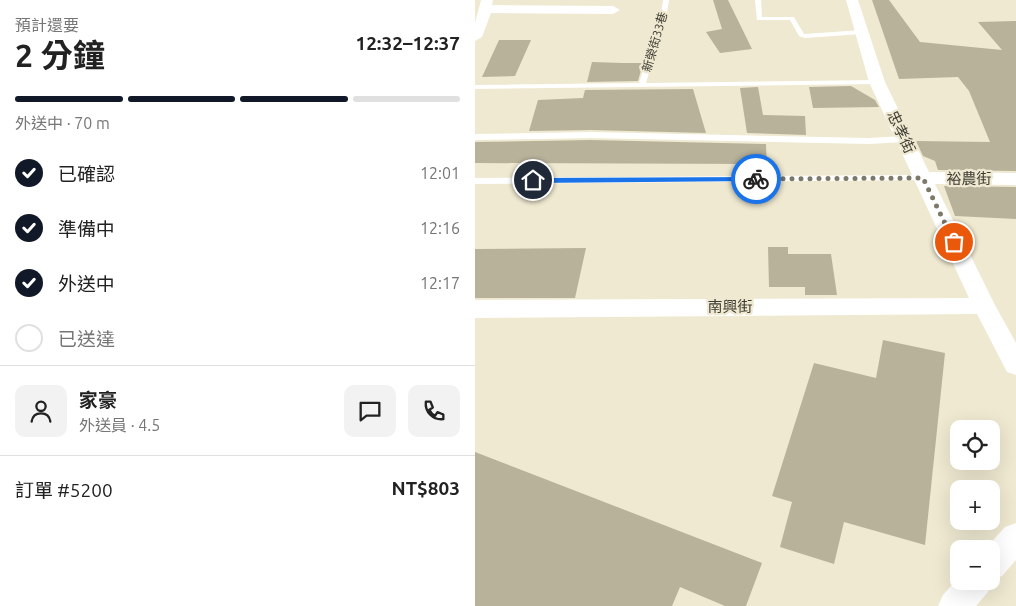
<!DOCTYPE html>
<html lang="zh-TW">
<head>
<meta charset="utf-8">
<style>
  body { margin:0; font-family:Ubuntu,"Noto Sans TC",sans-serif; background:#f2f2f2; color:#222; height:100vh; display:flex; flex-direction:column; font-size:19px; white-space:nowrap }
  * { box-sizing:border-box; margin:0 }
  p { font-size:16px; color:#767676 }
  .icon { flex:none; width:28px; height:28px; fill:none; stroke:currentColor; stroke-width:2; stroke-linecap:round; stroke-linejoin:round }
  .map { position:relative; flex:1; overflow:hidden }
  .side { display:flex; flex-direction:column; background:#fff; width:475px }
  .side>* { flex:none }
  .tools { position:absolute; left:475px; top:420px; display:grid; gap:10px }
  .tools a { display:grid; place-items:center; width:50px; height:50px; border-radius:10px; background:#fff; box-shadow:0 5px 20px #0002; font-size:25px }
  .pin { position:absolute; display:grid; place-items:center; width:42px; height:42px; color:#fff; margin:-21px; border:2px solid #fff; border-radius:50%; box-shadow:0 1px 5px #0007 }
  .courier { position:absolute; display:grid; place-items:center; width:50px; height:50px; margin:-25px; border:4px solid #1a73e8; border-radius:50%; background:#fff; color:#222; box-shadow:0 1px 6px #0007 }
  .overview em { font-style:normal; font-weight:700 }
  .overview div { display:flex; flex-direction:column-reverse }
  .overview { display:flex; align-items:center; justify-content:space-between; height:85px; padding:0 15px }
  h1 { font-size:32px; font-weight:700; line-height:38px }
  .bar { display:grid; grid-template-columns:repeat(4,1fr); gap:8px 5px; align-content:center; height:60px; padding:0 15px }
  .bar i { height:6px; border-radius:4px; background:#e0e0e0 }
  .bar .selected { background:#111827 }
  .bar p { grid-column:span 4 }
  .line { display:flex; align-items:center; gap:12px; padding:0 15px; border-top:1px solid #e0e0e0 }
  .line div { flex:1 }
  .round { display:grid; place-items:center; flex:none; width:52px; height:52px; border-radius:10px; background:#f2f2f2 }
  ol { padding:0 15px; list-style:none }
  li { display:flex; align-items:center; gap:15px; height:55px }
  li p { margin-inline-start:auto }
  li .icon { padding:5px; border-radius:50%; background:#111827; color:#fff; stroke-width:4 }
  li:last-child { color:#767676 }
  li i { width:28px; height:28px; border:2px solid #e0e0e0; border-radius:50% }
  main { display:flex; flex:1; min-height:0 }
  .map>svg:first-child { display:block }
  .building { fill:#b8b29b }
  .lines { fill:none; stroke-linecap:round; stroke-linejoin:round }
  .service { fill:#fff; fill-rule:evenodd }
  .minor { fill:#fff; fill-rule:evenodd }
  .route { fill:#1a73e8 }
  .done { stroke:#7c796a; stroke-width:5; stroke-dasharray:0 9 }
  .labels { text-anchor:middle; stroke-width:4.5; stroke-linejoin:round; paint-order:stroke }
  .far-street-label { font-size:12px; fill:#3e3c32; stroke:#efe9d1 }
  .street-label { font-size:15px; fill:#3e3c32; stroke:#efe9d1 }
</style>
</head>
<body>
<main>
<section class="side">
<div class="overview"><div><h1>2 分鐘</h1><p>預計還要</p></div><em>12:32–12:37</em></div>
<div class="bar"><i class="selected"></i><i class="selected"></i><i class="selected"></i><i></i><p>外送中 · 70 m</p></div>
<ol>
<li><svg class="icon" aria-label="check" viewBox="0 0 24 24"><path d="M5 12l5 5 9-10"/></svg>已確認<p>12:01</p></li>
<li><svg class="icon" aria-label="check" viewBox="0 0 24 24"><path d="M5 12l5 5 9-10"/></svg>準備中<p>12:16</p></li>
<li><svg class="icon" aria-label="check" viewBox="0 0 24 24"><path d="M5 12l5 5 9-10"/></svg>外送中<p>12:17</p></li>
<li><i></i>已送達</li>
</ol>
<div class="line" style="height:90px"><a class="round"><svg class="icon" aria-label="person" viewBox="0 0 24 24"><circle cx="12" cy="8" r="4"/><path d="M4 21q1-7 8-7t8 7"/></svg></a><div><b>家豪</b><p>外送員 · 4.5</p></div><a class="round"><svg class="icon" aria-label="chat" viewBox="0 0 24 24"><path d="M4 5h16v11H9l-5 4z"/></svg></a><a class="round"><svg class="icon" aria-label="phone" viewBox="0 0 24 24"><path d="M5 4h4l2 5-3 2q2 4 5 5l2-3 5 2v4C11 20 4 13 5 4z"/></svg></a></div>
<div class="line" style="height:65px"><div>訂單 #5200</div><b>NT$803</b></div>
</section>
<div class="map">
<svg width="541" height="606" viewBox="0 0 541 606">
  <rect width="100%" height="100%" fill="#efe9d1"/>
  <path class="building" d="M238 0H253L277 49 245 53 231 32 247 29Z
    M397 0H414L445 42 527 50 503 22 541 21V171L463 170 460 161 448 156 441 141 515 142 494 91 483 77 424 79Z
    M24 40H56L40 76 7 77Z
    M117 62 148 63H168L163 81 112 82Z
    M376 86 400 100 404 107 338 108 334 87Z
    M283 87 288 115 330 116 331 135 272 133 265 88Z
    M218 89 231 133 116 130 54 131 63 100 108 98 110 90Z
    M116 140 291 144 292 174H278L276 164 0 163V142Z
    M469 186 541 187V219L480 216Z
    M293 247H313V254H356L362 295H330V287H294Z
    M111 248 100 298H0V249Z
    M408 340 470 353 450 545 369 522 359 564 305 547 317 502 297 496 339 363 401 378Z
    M0 452 287 563 271 606H250L205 587 197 606H0Z"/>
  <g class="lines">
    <path class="service" d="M188 0H194L192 13 171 83 402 80 406 82 402 84 0 89V85L164 83 186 13Z
      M280 0H286L287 17H319L329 34 387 30 390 32 387 34 330 38 324 36 315 20H282Z
      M116 132 394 138 429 136 433 139 429 142 394 144 116 138 0 140V134Z
      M448 175 453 178 451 180 0 184V178Z"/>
    <path class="minor" d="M6 0H18L17 5 138 6 145 10 138 14 16 13 7 37 0 41V23Z
      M371 0H383L410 82 454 172 541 173V185L460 184 520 305 541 343V375L532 372 502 314 0 318V300L494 298 394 82Z
      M541 523V560L527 576 517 580 513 592 501 606H463L468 595 484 577V581H516V549H510L530 527Z"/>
  </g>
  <path class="route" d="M281 177 283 178V181L58 183 55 180 58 178Z"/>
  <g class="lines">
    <path class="done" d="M281 179 448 178 479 242"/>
  </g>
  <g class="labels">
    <g class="far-street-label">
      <text transform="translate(180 42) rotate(-74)" y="4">新榮街33巷</text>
    </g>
    <g class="street-label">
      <text transform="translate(426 132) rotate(65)" y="5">忠孝街</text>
      <text x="494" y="184">裕農街</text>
      <text x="255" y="312">南興街</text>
    </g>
  </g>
</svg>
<div class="tools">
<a><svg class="icon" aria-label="locate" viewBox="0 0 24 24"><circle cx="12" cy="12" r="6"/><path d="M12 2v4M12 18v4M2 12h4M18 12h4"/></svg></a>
<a>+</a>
<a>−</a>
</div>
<div class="pin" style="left:479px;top:242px;background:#ea580c"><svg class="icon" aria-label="bag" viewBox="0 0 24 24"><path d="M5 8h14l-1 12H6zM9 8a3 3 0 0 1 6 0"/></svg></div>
<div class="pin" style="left:58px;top:180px;background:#1f2937"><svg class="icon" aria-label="home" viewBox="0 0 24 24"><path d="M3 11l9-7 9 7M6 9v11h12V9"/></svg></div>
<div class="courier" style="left:281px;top:179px"><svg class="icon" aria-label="bike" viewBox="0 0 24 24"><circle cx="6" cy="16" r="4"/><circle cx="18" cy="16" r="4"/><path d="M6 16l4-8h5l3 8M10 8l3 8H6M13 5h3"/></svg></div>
</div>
</main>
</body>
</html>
